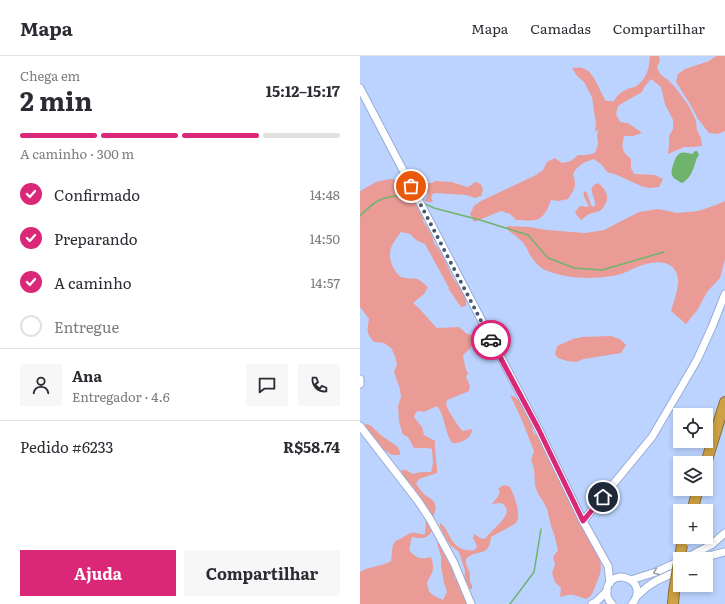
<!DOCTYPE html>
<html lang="pt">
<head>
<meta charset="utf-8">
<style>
  body { margin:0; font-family:Literata,serif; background:#f7f7f7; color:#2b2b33; height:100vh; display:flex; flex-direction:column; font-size:15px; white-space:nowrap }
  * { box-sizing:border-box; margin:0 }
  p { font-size:13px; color:#7c7c81 }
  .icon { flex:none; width:22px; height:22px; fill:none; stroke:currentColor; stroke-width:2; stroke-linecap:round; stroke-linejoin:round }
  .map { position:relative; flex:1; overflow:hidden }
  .details { display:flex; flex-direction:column; background:#fff; width:360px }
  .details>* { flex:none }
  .tools { position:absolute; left:313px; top:352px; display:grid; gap:8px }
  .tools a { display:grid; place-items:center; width:40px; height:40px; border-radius:0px; background:#fff; box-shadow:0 2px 6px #0003; font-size:20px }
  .pin { position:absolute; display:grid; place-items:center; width:34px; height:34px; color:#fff; margin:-17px; border:2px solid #fff; border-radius:50%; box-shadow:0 1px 4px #0007 }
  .courier { position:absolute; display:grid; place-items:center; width:40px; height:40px; margin:-20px; border:3px solid #db2777; border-radius:50%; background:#fff; color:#222; box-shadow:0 1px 5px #0007 }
  .headline em { font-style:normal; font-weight:700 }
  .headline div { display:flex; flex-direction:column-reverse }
  .headline { display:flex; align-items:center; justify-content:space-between; height:68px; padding:0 20px }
  h1 { font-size:26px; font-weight:700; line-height:30px }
  .bar { display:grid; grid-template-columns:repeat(4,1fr); gap:6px 4px; align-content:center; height:48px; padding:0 20px }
  .bar i { height:5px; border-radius:3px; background:#e1e1e2 }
  .bar .current { background:#db2777 }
  .bar p { grid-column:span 4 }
  .line { display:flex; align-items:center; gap:10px; padding:0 20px; border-top:1px solid #e1e1e2 }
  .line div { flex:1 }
  .round { display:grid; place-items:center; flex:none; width:42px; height:42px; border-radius:0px; background:#f7f7f7 }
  ol { padding:0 20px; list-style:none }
  li { display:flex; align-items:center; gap:12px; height:44px }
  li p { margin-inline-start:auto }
  li .icon { padding:4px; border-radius:50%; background:#db2777; color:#fff; stroke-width:4 }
  li:last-child { color:#7c7c81 }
  li i { width:22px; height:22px; border:2px solid #e1e1e2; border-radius:50% }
  .cta { display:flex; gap:8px; margin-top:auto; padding:8px 20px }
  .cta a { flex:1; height:46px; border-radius:0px; background:#db2777; color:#fff; font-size:16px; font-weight:700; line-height:46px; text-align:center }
  .cta a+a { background:#f7f7f7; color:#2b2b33 }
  header { display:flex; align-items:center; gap:24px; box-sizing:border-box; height:56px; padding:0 20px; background:#fff; border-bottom:1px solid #e1e1e2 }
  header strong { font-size:19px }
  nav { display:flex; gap:22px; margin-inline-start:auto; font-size:14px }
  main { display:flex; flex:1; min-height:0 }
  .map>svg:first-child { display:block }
  .green { fill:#ea9b96 }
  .water { fill:#6fb46c }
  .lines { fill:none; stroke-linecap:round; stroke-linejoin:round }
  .stream { stroke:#6fb46c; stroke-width:1.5 }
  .minor-casing { stroke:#96acd6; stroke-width:9 }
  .highway-casing { stroke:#896f38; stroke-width:12 }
  .minor { stroke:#fff; stroke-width:7 }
  .highway { stroke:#cda144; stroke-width:10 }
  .highway-bridge-casing { stroke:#896f38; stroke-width:12; stroke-linecap:butt }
  .highway-bridge { stroke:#cda144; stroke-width:10 }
  .oneway { stroke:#9da0a6 }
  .done { stroke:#48566f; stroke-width:4; stroke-dasharray:0 7.2 }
  .route { stroke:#db2777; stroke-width:5 }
</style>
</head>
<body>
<header>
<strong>Mapa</strong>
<nav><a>Mapa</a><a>Camadas</a><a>Compartilhar</a></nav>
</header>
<main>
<section class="details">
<div class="headline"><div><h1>2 min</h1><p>Chega em</p></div><em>15:12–15:17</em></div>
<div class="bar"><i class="current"></i><i class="current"></i><i class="current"></i><i></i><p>A caminho · 300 m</p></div>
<ol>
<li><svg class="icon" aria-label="check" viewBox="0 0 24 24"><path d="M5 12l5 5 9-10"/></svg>Confirmado<p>14:48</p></li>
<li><svg class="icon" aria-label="check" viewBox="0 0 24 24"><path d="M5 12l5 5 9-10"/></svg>Preparando<p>14:50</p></li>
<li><svg class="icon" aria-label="check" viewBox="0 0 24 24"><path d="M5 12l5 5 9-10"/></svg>A caminho<p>14:57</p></li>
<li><i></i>Entregue</li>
</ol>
<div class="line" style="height:72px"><a class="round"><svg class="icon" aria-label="person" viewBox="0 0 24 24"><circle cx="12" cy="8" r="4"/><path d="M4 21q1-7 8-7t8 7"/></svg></a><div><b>Ana</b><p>Entregador · 4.6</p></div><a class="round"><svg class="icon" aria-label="chat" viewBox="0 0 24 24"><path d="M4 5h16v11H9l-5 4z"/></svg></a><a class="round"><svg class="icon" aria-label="phone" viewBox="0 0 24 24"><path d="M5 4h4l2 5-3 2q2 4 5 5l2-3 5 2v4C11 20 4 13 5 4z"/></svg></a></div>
<div class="line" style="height:52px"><div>Pedido #6233</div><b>R$58.74</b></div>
<div class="cta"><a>Ajuda</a><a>Compartilhar</a></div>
</section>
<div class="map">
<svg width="365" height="548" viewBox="0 0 365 548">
  <rect width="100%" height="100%" fill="#bcd3ff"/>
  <path class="green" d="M290 0H299L300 4 297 12 301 19 308 24 314 30 324 43 329 50 336 65 337 74 341 82 342 90 333 91H324L308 98 309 89V80L313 73V64L305 48 301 31 291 23 285 30 282 36 266 45 258 50 256 58 260 66 268 67 282 77 273 80H264C261 92 262 96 271 103V112L274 118 295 119 303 123 299 131 289 132 281 130 257 119 247 116 242 109 234 103C224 106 218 109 213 118 217 131 215 132 208 143L199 145 191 144C183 167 177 165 156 164L150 158 141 155 114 166 110 158 114 150 121 145 176 119 183 114 187 106 195 102 202 107 211 105 218 99H227L235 97 238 88 237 79 239 73 235 76 236 68 232 41 224 26 217 20 212 12C215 12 219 11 222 12 235 15 239 35 246 45H254C257 40 260 36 266 34 268 32 272 32 275 31 287 23 289 13 290 0Z
    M356 0H365V75L358 78 349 77 338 63 330 48 316 26 318 18 325 13 349 5Z
    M30 123C46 125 45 133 53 144 56 149 60 153 64 156L63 165 72 179 74 187 82 198 93 222 105 239 106 242V250L101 251 96 244 88 232H89L65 188 56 184 50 178 41 176C32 188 26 196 33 211 35 215 38 219 41 221 46 223 52 222 57 223 61 224 64 228 68 231L64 238 53 247C62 254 69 264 77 272L99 271 107 278 112 279 114 287C111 293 106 295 103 300L106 314 108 317 106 321 110 330 109 335 87 344C86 348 86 347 87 351 89 356 99 372 103 375L112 373C112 382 101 388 92 387 84 375 85 359 77 350L64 356 60 355 56 356 54 361 62 371 64 379 75 385V392L77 412V417L59 423 56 427C58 431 61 435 64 438 70 443 78 445 75 455 75 456 74 457 74 458 74 461 75 464 74 468L44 423 41 414H46L53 418C58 416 65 416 71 416L73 407 72 393C64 391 60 393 54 392L48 381 44 379 41 376 42 375 39 366 38 350 41 341 40 333 34 316 37 308 35 300 31 292 24 287 14 286C6 277 7 274 9 263L0 251V135L16 126Z
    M75 125 92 126 107 131 110 130 115 126C123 127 124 133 121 140L115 142 106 139 74 137 72 139 71 142 73 145 71 146H68L65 145 68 139 66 133V127H72Z
    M238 127C249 135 250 145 241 154 237 157 233 156 229 158 226 160 224 162 221 164L215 157C216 155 219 149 222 150 224 150 225 151 226 151L229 150C227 146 222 139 224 136L226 135 227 137 231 149 233 151 235 149C236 140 225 132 238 127Z
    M365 145V203L360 222 347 236 338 253 326 268 311 255C314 246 319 231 318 222 314 201 291 205 277 211 271 213 264 218 257 219 234 224 207 223 185 214 180 212 173 204 170 199 168 196 168 193 166 191 162 184 154 179 148 174L147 170 169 171 187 174 225 177 244 174 279 156 298 153 317 157 338 155 356 149Z
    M251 280 260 283 266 289 261 297 224 303 216 306 207 305 198 302 195 298 197 290 213 283 222 281Z
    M150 339 155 341 161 347 164 355 172 369 173 376 177 380 187 395 240 502C242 517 240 518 235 531 232 538 233 539 226 543 214 539 212 537 200 541L201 532 195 526 192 517 195 509 193 501 198 494 194 478 191 470 187 453 183 445 178 438 175 429 174 412 171 404 174 395 161 362Z
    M6 368 10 369 22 380 38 391 40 396V399H32L24 394 6 372 5 370Z
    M146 429 150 431C154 439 163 461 155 468L131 481C129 503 116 492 106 503V508L110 517V526L112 529V533H108L104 525 105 515 100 499 98 495 91 490 88 486 80 471V467C85 470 86 474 89 479 94 490 102 496 115 494L117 490 113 482 114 478 122 483 126 482C130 475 155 458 144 449 141 446 136 447 132 449 134 444 138 442 140 436L138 433 142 430Z
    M66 460 73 472C70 483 61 483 52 481L49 494C56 502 60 504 71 501 75 512 73 516 67 526 68 538 72 539 83 544L87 536 84 527 81 509V500L77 487 83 489 96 520H94V522L98 525 109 548H0V516C9 510 21 511 31 505 33 498 30 489 37 484 39 483 41 483 43 481 46 480 48 477 52 477 56 476 60 479 65 478Z"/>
  <path class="water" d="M335 95H337L339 99C335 104 336 106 334 111 332 117 328 124 322 127 310 121 310 118 314 106 315 104 316 100 319 98 323 95 327 97 332 98Z"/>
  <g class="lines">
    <path class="stream" d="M63 147 74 152 120 164 168 179 188 202 214 212 242 214 304 196
      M0 160C12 148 18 142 35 140 42 139 45 139 51 141
      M150 548 174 516 181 473"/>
    <g class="minor-casing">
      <path id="minor" d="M0 32 178 372 223 465 248 510 250 527
        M0 323V328
        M0 370 58 445 70 463 94 507 111 548
        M223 465 292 381 319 335 337 304 352 271 365 238
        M324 503 351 489 365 477
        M345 503 353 499 365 496
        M271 524 296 516 320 505
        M277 540 287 531 296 525 320 514
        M232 548 236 546 247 535
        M252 548C248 544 246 539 247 533 252 509 291 525 272 548"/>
    </g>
    <g class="highway-casing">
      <path id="highway" d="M346 407 365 346
        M332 455 338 433
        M313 548 314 536"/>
    </g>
    <use href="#minor" class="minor"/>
    <use href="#highway" class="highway"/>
    <g class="highway-bridge-casing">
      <path id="highway-bridge" d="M314 536 322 489"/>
    </g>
    <use href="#highway-bridge" class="highway-bridge"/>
  </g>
  <defs><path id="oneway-chevron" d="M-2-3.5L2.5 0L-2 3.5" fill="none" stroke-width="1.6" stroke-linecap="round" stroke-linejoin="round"/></defs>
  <use class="oneway" href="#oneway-chevron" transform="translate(296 516) rotate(157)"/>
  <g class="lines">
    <path class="done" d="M51 130 131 284"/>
    <path class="route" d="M131 284 178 372 223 465 243 441"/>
  </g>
</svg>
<div class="tools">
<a><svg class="icon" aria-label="locate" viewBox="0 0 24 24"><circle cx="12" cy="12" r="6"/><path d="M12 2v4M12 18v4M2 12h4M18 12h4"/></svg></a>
<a><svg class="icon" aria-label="layers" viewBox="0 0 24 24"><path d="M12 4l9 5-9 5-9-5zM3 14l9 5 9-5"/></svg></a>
<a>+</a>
<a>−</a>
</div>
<div class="pin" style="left:51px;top:130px;background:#ea580c"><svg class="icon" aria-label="bag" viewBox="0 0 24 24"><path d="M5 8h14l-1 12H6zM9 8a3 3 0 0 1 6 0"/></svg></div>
<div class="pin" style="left:243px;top:441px;background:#1f2937"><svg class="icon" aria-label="home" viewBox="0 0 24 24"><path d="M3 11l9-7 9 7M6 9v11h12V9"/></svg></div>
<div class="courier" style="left:131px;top:284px"><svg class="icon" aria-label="car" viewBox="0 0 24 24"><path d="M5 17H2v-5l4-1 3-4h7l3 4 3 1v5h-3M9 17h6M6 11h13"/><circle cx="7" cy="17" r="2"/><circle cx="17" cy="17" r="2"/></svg></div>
</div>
</main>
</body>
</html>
